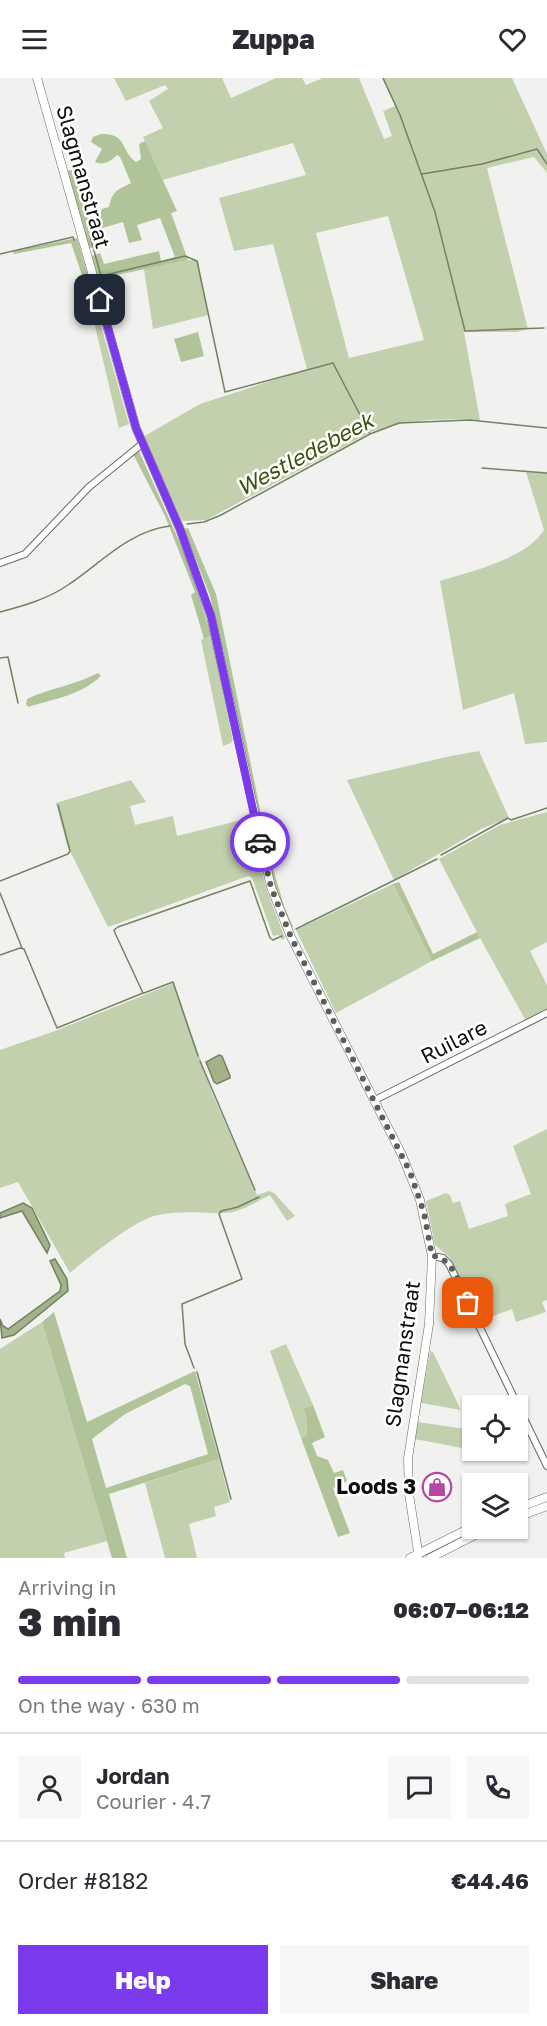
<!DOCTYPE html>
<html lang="en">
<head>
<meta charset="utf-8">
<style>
  body { margin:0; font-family:"Golos Text",sans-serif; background:#f7f7f7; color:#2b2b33; height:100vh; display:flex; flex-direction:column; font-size:22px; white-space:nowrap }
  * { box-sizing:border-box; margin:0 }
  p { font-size:20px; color:#7c7c81 }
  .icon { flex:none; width:33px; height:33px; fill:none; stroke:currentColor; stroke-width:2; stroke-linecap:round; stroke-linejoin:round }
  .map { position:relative; height:1480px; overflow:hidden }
  .side { display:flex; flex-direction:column; background:#fff; flex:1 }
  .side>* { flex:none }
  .tools { position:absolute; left:462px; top:1317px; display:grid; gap:12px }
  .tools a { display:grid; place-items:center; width:66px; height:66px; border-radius:0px; background:#fff; box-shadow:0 2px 4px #0004; font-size:30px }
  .pin { position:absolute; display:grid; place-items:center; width:51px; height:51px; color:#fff; margin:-26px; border-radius:12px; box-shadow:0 3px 9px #0006 }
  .courier { position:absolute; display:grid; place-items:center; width:60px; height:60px; margin:-30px; border:4px solid #7c3aed; border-radius:50%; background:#fff; color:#222; box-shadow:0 2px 8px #0007 }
  .summary em { font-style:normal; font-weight:800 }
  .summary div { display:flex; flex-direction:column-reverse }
  .summary { display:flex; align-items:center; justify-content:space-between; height:102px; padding:0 18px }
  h1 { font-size:39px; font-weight:800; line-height:45px }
  .bar { display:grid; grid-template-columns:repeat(4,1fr); gap:9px 6px; align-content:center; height:72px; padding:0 18px }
  .bar i { height:8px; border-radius:4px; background:#e1e1e2 }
  .bar .on { background:#7c3aed }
  .bar p { grid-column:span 4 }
  .line { display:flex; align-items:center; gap:15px; padding:0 18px; border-top:2px solid #e1e1e2 }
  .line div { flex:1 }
  .round { display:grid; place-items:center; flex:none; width:63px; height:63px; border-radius:0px; background:#f7f7f7 }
  .action { display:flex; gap:12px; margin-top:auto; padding:12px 18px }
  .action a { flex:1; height:69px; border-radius:0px; background:#7c3aed; color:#fff; font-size:24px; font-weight:800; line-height:69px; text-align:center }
  .action a+a { background:#f7f7f7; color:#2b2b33 }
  header { display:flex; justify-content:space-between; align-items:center; height:78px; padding:0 18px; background:#fff; font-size:27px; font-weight:800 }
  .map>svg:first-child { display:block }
  .green { fill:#c2d0ad; fill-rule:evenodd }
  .forest { fill:#b1c398; fill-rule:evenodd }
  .water { fill:#a2b389; stroke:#758164; stroke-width:1.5 }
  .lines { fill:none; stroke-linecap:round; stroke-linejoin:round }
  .stream { stroke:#758164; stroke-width:1.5 }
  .minor-casing { stroke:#696a67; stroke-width:8 }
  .major-casing { stroke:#696a67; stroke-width:9 }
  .minor { stroke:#fff; stroke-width:6 }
  .major { stroke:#fff; stroke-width:8 }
  .done { stroke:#5d5d5b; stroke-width:6; stroke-dasharray:0 10.8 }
  .route { stroke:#7c3aed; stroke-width:8 }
  .labels { text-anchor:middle; stroke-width:5; stroke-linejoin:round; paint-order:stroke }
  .street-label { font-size:21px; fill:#0d0d0c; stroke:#fff }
  .poi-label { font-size:21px; font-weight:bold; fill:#0d0d0c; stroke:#fff; text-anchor:end }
  .water-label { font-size:22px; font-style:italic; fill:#3d5210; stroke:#fff }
</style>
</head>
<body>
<header><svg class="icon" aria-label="menu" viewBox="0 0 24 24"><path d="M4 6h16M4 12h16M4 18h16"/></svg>Zuppa<svg class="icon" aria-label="heart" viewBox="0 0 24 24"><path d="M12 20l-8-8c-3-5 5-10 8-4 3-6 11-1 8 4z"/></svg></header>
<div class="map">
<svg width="547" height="1480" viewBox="0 0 547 1480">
  <rect width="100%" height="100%" fill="#f1f2ef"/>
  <path class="green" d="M114 0H222L231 20 276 0H302L306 7 323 0H359L384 61 392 58 383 33 395 28 382 0H512L547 76V95L534 79 487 90 528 251 516 254H464L480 342C442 340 408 341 371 354L206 442 182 443 143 359 200 326 307 291 273 166 234 173 219 120 306 97 293 65 163 102 143 59 163 50 149 23 168 11 165 7 126 23ZM388 138 424 262 349 280 316 155Z
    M188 182H198L208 237 153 251 144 191Z
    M98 237 129 346 119 350 94 244 93 238Z
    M526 394 547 395V664L525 666 514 615 463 632 440 503C471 493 526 481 544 452Z
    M211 557 233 662 231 665 223 668 201 562Z
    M479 673 509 740 483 750 394 802 347 702 451 678Z
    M131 702 146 724 130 728 135 747 173 738 177 758 249 740 267 813 285 860 282 862 279 857 273 858 252 800 248 798 108 849 67 767 56 725Z
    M547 734V864L530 873 547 907V931L526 943 480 860 439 781 500 747Z
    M393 806 432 883 336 935 296 852Z
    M174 905 212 1015 257 1117 269 1113 274 1115 295 1138 287 1143 270 1117C256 1124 240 1135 223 1135 200 1135 177 1132 154 1138 134 1143 86 1181 70 1195L18 1104 0 1110V972L55 953Z
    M547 1051V1222L542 1224 546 1234 516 1244 512 1231 480 1243 449 1179 435 1167 426 1123 446 1115 450 1117 453 1125 460 1123 469 1151 508 1138 505 1126 531 1116 513 1068Z
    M42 1244 107 1463 64 1475 65 1480H0V1271Z
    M286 1266 313 1327 303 1331C307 1339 308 1349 306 1358L301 1360 270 1273Z
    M430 1273 433 1274 461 1332 421 1325Z
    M418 1344 472 1352V1372L415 1361Z
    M219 1381 230 1424 214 1429 216 1438 189 1446 197 1480H165L145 1405Z"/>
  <path class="forest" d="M101 56C128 55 120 73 136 84L141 81 139 66 145 63 177 133 171 135 188 182 98 201 92 178 100 175 104 186 159 173 161 183 175 179 160 140 137 147 142 162 129 165 123 144 92 153 96 169 89 170 67 93 73 92 88 141 99 139 102 131 109 129C113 112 116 113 131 105L120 79 117 77C111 83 103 88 95 84L102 71 91 64 93 59Z
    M77 160 89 201 84 203 71 165 14 176 12 173Z
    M198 254 204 278 181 284 174 261Z
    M139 373 188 483 211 557 204 561 191 517 195 514 165 438 133 376Z
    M188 450 216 516 270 780 284 828 293 849 292 850 274 807 210 518 184 451Z
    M98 595 101 598C81 617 54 621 28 629L26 626 27 621C50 610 76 607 98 595Z
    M399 804 433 876 477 854 480 860 432 883 393 806Z
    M54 1234 87 1344 195 1293 219 1381 109 1416 127 1480H112L42 1244ZM185 1306 190 1308 208 1376 106 1410 92 1361 125 1336Z
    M313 1327 325 1359 312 1365 317 1378 328 1382 334 1395 343 1392 347 1403 333 1410 350 1455 338 1459 301 1360 306 1358C308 1349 307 1338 303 1331Z"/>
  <path class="water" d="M219 977 222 978 230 998V1000L217 1006 214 1004 206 984Z
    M23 1125 32 1130 50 1167 47 1175 22 1133 0 1140V1135Z
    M55 1181 67 1201 68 1213 14 1257 2 1260 0 1241 3 1248 8 1251 60 1213 61 1207 50 1183Z"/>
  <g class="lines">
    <path class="stream" d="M383 0 400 37 435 134 465 253 544 250
      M422 96 482 86 537 71 547 86
      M90 158 101 198 185 178 197 183 225 314 333 285 370 356
      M0 176 73 159 74 162
      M482 390 547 395
      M187 446 204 444 221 437 370 356 399 345 470 342 547 350
      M0 534C23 528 48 521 68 507 101 485 129 453 170 448
      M0 580 8 579 18 625
      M441 777 508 740 511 742 547 730
      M0 803 68 776 70 773 58 727
      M0 815 22 870
      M296 851 437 781
      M0 877 20 870 24 871 57 950 143 915 115 855 114 852 118 849 250 803 270 860 273 862 282 858
      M144 915 173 904 198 978
      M200 983 255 1112
      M194 1290 185 1266 182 1226 242 1201 219 1136 221 1133 238 1129 259 1119
      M197 1294 231 1421"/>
    <g class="minor-casing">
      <path id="minor" d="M0 485 25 476 89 409 142 366
        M375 1022 547 935
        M432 1178 443 1180 449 1186 547 1388"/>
    </g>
    <g class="major-casing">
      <path id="major" d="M37 0 136 350 180 451 211 539 271 809 291 859 402 1077 420 1122 432 1178 429 1246 408 1380 409 1416 419 1480
        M518 1430 547 1419
        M518 1439 547 1428
        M410 1480 472 1449
        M430 1480 489 1450"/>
    </g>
    <use href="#minor" class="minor"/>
    <use href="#major" class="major"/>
  </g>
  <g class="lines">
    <path class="done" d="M260 764 271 809 291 859 410 1094 424 1135 432 1178C453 1179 460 1208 468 1225"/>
    <path class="route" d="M100 222 136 350 180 451 211 538 260 764"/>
  </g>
  <defs>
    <g id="shop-ring" transform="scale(1.5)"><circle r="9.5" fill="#fff" stroke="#b847a3" stroke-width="1.5"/><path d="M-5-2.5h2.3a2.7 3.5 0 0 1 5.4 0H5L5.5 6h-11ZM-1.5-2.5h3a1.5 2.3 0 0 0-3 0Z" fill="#b847a3"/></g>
  </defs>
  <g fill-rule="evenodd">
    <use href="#shop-ring" x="437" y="1409"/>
  </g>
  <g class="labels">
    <g class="street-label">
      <text transform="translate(83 99) rotate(74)" y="7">Slagmanstraat</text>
      <text transform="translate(454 964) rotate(-27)" y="7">Ruilare</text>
      <text transform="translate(403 1276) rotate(-82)" y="7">Slagmanstraat</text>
    </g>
    <g class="poi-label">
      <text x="416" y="1416">Loods 3</text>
    </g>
    <g class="water-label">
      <text transform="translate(305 376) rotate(-28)" y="8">Westledebeek</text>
    </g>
  </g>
</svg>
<div class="tools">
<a><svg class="icon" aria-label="locate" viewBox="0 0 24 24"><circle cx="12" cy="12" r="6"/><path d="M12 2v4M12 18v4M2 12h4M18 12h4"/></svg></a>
<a><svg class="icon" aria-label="layers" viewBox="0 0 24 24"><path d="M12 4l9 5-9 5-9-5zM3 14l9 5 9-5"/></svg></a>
</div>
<div class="pin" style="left:468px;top:1225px;background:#ea580c"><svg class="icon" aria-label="bag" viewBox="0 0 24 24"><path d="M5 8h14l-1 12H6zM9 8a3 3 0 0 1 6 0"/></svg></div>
<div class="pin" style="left:100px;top:222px;background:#1f2937"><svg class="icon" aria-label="home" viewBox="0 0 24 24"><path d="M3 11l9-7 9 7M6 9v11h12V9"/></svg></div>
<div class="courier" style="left:260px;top:764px"><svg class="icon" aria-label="car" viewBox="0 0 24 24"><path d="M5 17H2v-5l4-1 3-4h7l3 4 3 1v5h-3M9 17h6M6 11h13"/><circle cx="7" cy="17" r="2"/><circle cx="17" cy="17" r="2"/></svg></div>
</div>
<section class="side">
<div class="summary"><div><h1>3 min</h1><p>Arriving in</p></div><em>06:07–06:12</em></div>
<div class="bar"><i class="on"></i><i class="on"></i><i class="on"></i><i></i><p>On the way · 630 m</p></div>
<div class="line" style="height:108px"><a class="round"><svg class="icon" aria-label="person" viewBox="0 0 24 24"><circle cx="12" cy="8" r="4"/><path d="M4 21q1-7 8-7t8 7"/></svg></a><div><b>Jordan</b><p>Courier · 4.7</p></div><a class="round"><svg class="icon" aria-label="chat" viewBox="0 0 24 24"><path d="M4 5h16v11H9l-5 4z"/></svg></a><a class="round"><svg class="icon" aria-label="phone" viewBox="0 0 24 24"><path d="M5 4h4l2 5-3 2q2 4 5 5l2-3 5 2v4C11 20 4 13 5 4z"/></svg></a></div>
<div class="line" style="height:78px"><div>Order #8182</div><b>€44.46</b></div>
<div class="action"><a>Help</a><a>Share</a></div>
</section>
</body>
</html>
